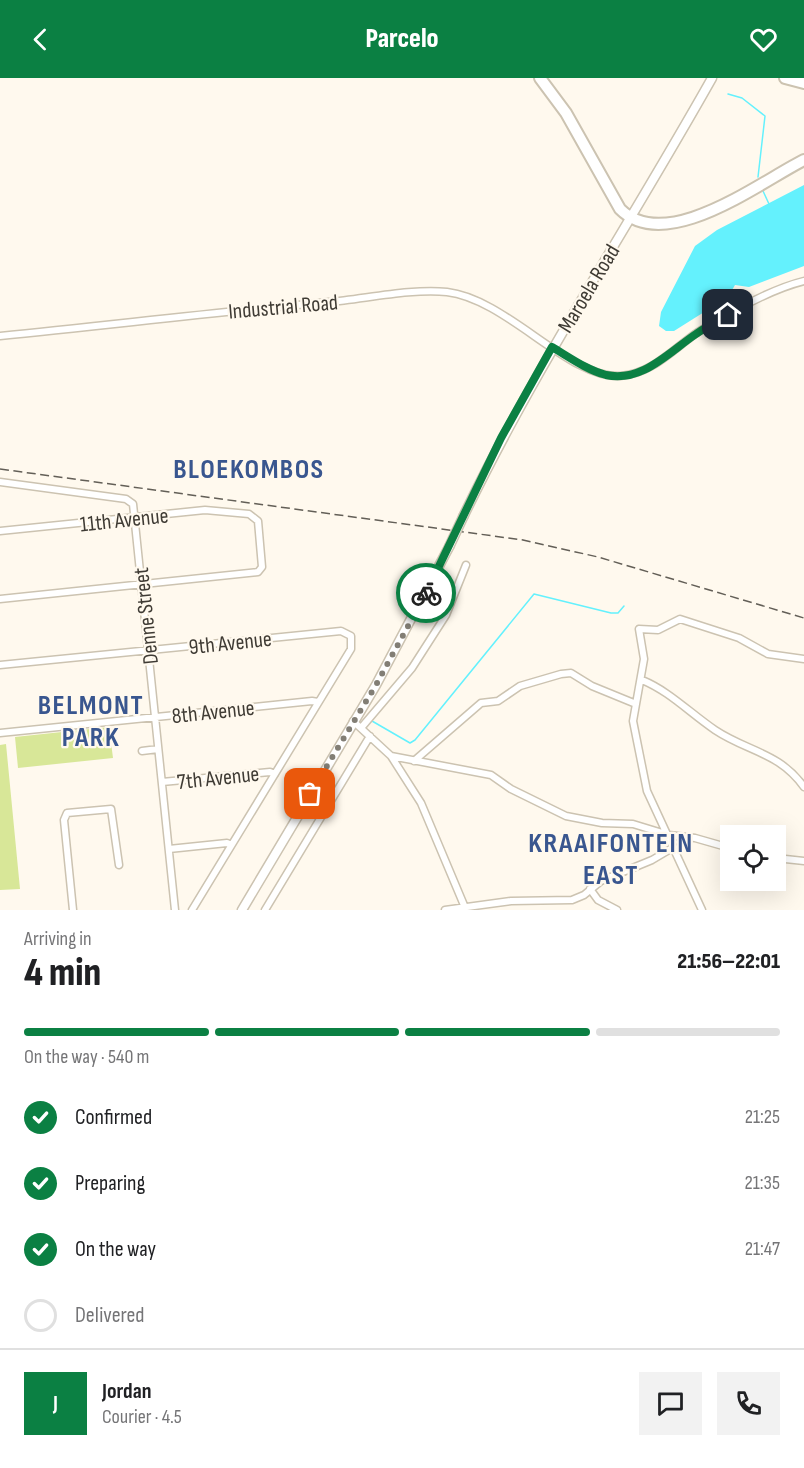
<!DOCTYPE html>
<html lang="en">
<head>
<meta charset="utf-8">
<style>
  body { margin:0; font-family:"Sofia Sans Condensed",sans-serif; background:#f2f2f2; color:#202124; height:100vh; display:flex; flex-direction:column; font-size:22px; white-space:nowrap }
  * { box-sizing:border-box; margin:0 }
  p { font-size:20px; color:#757577 }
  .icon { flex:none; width:33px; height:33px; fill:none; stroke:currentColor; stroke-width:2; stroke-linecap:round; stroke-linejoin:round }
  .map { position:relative; height:832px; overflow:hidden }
  .side { display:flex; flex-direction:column; background:#fff; flex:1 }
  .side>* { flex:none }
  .tools { position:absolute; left:720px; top:747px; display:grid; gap:12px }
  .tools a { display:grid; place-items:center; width:66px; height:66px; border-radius:0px; background:#fff; box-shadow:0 6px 24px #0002; font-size:30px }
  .pin { position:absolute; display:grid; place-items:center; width:51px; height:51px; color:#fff; margin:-26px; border-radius:12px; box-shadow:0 3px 9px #0006 }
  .courier { position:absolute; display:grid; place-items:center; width:60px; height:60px; margin:-30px; border:4px solid #0b8043; border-radius:50%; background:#fff; color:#222; box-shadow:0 2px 8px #0007 }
  .overview em { font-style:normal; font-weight:800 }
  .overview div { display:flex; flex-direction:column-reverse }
  .overview { display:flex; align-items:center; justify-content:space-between; height:102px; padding:0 24px }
  h1 { font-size:39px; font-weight:800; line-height:45px }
  .bar { display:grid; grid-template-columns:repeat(4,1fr); gap:9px 6px; align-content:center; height:72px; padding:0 24px }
  .bar i { height:8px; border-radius:4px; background:#e0e0e0 }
  .bar .on { background:#0b8043 }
  .bar p { grid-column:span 4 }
  .line { display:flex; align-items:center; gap:15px; padding:0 24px; border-top:2px solid #e0e0e0 }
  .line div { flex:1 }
  .round { display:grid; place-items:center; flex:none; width:63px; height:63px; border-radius:0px; background:#f2f2f2 }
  ol { padding:0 24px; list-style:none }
  li { display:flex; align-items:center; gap:18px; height:66px }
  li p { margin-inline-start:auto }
  li .icon { padding:6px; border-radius:50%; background:#0b8043; color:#fff; stroke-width:4 }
  li:last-child { color:#757577 }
  li i { width:33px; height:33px; border:3px solid #e0e0e0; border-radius:50% }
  header { display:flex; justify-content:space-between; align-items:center; height:78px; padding:0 24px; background:#0b8043; color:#fff; font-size:27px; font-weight:800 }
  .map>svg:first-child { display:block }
  .green { fill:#d8e798 }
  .water { fill:#64f1fd }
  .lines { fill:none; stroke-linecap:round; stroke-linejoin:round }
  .stream { stroke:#64f1fd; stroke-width:1.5 }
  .street-casing { stroke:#ccc3b1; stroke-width:9 }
  .secondary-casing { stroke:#ccc3b1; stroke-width:11 }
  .highway-casing { stroke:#ccc3b1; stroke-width:14 }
  .street { stroke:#fff; stroke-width:6 }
  .secondary { stroke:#fff; stroke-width:8 }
  .highway { stroke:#fff; stroke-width:10 }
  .rail { stroke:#635f57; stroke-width:1.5; stroke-dasharray:9 4.5; stroke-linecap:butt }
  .secondary-bridge-casing { stroke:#ccc3b1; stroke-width:11; stroke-linecap:butt }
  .secondary-bridge { stroke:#fff; stroke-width:8 }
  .done { stroke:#827e75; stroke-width:6; stroke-dasharray:0 10.8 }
  .route { stroke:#0b8043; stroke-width:8 }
  .labels { text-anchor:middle; stroke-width:4.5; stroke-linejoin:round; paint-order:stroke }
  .street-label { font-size:22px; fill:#3f3b34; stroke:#fff9ee }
  .district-label { font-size:28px; font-weight:bold; letter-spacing:1.5px; fill:#39568f; stroke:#fff9ee }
</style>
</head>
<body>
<header><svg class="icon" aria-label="back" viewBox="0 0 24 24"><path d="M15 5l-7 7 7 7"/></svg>Parcelo<svg class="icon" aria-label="heart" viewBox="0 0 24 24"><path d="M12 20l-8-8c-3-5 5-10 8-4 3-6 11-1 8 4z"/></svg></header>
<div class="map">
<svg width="804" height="832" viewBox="0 0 804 832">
  <rect width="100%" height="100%" fill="#fff9ee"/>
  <path class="green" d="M109 649 113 680 18 690 15 659Z
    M6 666 20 811 0 812V667Z"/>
  <path class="water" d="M804 107V188L749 209 735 207 728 219 674 253H666L659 248 661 234 695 168 717 152Z"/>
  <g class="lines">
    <path class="stream" d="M728 16 742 20 765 38 758 99
      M763 113 769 126
      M372 643 410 665 415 662 534 516 611 535H618L624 528"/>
    <g class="street-casing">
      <path id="street" d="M0 258C110 247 219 234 329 224 364 221 413 210 447 214 507 221 569 301 620 298 652 296 673 271 698 254 727 236 771 211 804 203
        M0 404 126 421 133 426 175 832
        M0 453 205 432 249 436 258 443 262 489 258 494 0 521
        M0 587 341 553 351 558V571L192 832
        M642 602C669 613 690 635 715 652 748 674 779 674 804 709
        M353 643 391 678 421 725 466 832
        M361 650 412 590 446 537 466 487
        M0 655 312 623 318 624
        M142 673 158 671
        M391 678 491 697 511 711 566 738 602 745 633 746 669 757 695 760 730 770
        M414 683 481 625 498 623 520 608 561 596 571 595 592 608 636 626
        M162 704 270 694 275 696
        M169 771 227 765 231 767
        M776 780 804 783
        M590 811 598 822 617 832
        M73 832 64 742 67 735 111 731 119 787
        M265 832 370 658
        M445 832 511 823 572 822 584 817 601 803 652 782 674 769
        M702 832 647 713 633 643 644 581 639 551 658 552 680 541 739 560 768 576 804 581"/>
    </g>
    <g class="secondary-casing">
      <path id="secondary" d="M464 437C537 286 630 146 712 0
        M242 832 376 607 449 469"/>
    </g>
    <g class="highway-casing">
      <path id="highway" d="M540 0 566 35 620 131C666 177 760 104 804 82
        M785 0 804 5"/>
    </g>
    <use href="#street" class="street"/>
    <use href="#secondary" class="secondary"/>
    <use href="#highway" class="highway"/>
    <path class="rail" d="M0 391 523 462 598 479 804 540"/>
    <g class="secondary-bridge-casing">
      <path id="secondary-bridge" d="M449 469 464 437"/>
    </g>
    <use href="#secondary-bridge" class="secondary-bridge"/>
  </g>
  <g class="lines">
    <path class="done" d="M310 716 376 607 426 515"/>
    <path class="route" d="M426 515 501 360 552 269C569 279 587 292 606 297 642 305 669 274 696 256 706 249 717 243 728 237"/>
  </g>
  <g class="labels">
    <g class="street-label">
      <text transform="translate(588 210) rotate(-59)" y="8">Maroela Road</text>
      <text transform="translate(283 228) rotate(-5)" y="8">Industrial Road</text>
      <text transform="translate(124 441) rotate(-6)" y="8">11th Avenue</text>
      <text transform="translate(145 538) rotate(-96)" y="8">Denne Street</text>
      <text transform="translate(230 564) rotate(-6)" y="8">9th Avenue</text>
      <text transform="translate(213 633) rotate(-6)" y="8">8th Avenue</text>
      <text transform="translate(218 699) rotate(-6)" y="8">7th Avenue</text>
    </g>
    <g class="district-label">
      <text x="249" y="400">BLOEKOMBOS</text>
      <text x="91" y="636">BELMONT<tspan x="91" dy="32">PARK</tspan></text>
      <text x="611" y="774">KRAAIFONTEIN<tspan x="611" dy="32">EAST</tspan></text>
    </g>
  </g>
</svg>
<div class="tools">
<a><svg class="icon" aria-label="locate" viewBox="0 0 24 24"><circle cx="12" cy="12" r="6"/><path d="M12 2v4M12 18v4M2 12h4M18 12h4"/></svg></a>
</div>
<div class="pin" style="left:310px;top:716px;background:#ea580c"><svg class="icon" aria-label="bag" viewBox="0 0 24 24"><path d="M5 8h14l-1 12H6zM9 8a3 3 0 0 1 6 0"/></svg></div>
<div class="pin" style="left:728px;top:237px;background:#1f2937"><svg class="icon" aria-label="home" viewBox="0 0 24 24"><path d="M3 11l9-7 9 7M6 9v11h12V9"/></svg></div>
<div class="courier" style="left:426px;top:515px"><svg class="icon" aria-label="bike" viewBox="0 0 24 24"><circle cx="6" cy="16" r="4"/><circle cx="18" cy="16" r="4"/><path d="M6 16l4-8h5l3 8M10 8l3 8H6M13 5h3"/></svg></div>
</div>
<section class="side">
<div class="overview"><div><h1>4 min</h1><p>Arriving in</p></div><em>21:56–22:01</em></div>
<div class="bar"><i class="on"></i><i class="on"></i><i class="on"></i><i></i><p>On the way · 540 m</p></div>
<ol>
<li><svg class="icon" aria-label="check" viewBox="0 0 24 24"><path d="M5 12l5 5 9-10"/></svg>Confirmed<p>21:25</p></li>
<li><svg class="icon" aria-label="check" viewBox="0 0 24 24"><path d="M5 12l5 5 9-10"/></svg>Preparing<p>21:35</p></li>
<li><svg class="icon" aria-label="check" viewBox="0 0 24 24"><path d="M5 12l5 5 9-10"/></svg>On the way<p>21:47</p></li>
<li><i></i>Delivered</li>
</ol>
<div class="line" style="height:108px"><b class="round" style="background:#0b8043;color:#fff">J</b><div><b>Jordan</b><p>Courier · 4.5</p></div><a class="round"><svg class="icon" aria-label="chat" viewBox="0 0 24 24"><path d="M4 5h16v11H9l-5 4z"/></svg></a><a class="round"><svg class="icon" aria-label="phone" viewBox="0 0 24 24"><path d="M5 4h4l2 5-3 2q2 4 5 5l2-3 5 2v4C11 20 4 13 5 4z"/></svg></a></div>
</section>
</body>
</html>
